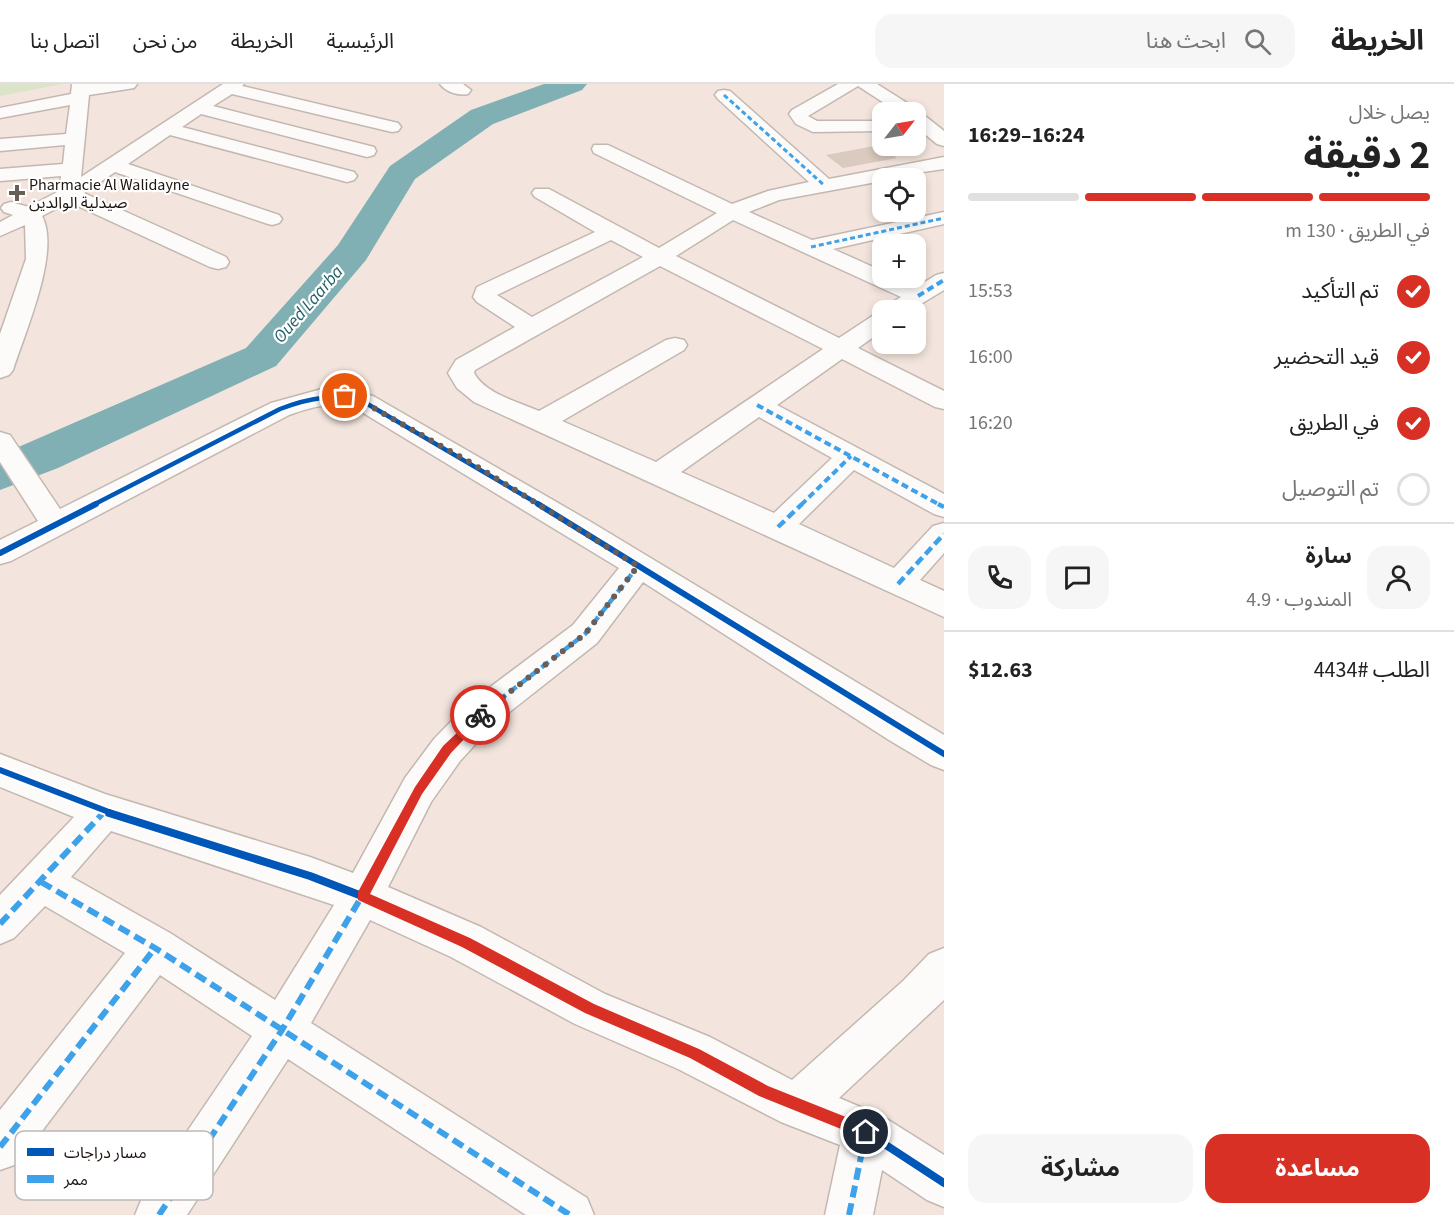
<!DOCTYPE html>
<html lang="ar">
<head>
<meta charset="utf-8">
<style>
  body { margin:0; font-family:"Source Sans 3","Noto Sans Arabic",sans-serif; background:#f6f6f6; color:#222; direction:rtl; height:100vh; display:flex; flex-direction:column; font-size:22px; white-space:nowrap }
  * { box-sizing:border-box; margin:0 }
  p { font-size:20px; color:#767676 }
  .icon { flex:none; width:33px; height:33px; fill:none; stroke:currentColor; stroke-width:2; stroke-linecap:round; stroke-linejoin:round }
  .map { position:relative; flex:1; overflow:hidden; direction:ltr }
  .details { display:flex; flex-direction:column; background:#fff; width:510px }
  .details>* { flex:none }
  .needle { width:39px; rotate:59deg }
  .fabs { position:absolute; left:872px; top:18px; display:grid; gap:12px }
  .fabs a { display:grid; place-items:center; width:54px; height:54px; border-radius:12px; background:#fff; box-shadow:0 3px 9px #0003; font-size:30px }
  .pin { position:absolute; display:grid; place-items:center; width:51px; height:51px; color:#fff; margin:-26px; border:3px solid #fff; border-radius:50%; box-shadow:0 2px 6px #0007 }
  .courier { position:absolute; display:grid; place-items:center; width:60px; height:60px; margin:-30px; border:4px solid #d93025; border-radius:50%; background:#fff; color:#222; box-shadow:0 2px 8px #0007 }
  .headline em { font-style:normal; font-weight:700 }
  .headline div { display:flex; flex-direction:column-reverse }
  .headline { display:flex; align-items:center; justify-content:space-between; height:102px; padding:0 24px }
  h1 { font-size:39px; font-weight:700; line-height:45px }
  .bar { display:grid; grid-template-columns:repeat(4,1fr); gap:9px 6px; align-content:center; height:72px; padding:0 24px }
  .bar i { height:8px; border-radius:4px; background:#e0e0e0 }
  .bar .active { background:#d93025 }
  .bar p { grid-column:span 4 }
  .line { display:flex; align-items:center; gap:15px; padding:0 24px; border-top:2px solid #e0e0e0 }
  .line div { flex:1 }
  .round { display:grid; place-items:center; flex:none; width:63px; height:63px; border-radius:18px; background:#f6f6f6 }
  ol { padding:0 24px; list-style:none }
  li { display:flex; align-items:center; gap:18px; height:66px }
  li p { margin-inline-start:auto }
  li .icon { padding:6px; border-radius:50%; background:#d93025; color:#fff; stroke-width:4 }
  li:last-child { color:#767676 }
  li i { width:33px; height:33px; border:3px solid #e0e0e0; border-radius:50% }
  .action { display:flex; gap:12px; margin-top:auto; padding:12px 24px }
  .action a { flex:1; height:69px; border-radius:18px; background:#d93025; color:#fff; font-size:24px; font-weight:700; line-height:69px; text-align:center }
  .action a+a { background:#f6f6f6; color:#222 }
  header { display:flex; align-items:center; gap:36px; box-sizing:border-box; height:84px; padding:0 30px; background:#fff; border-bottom:2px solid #e0e0e0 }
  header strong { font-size:28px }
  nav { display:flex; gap:33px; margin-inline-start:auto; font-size:21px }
  .search { width:420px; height:54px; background:#f6f6f6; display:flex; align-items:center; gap:15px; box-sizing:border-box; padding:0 21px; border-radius:18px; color:#767676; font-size:22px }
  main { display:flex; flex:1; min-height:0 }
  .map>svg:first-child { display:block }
  .green { fill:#dbe4c9 }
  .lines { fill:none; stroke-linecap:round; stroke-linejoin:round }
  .river { fill:#80b0b4; fill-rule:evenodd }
  .building { fill:#dacabf }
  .minor-casing { stroke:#c3b8b1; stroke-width:3 }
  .minor { fill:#fdfbfa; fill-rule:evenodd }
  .quiet-far3 { stroke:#3da2ea; stroke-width:3; stroke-dasharray:5 3; stroke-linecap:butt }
  .quiet-far2 { stroke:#3da2ea; stroke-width:4; stroke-dasharray:7 4; stroke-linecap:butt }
  .quiet-far1 { stroke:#3da2ea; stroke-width:4.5; stroke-dasharray:9 4.5; stroke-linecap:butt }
  .quiet { stroke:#3da2ea; stroke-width:6; stroke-dasharray:12 6; stroke-linecap:butt }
  .cycleway-far2-casing { stroke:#fff; stroke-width:8 }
  .cycleway-far1-casing { stroke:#fff; stroke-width:10 }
  .cycleway-casing { stroke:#fff; stroke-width:11 }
  .cycleway-far2 { stroke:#0057b8; stroke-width:4.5 }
  .cycleway-far1 { stroke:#0057b8; stroke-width:6 }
  .cycleway { stroke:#0057b8; stroke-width:8 }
  .route { fill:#d93025 }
  .done { stroke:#685d57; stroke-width:6; stroke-dasharray:0 10.8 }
  .poi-dot { fill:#685d57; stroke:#fff; stroke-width:2 }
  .labels { text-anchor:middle; stroke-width:4.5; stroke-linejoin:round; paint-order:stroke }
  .far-poi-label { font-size:16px; fill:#1d140f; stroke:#fff; text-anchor:start }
  .far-water-label { font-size:18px; font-style:italic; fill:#226067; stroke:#fff }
  .key { fill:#fff; stroke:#bbb8b7; stroke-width:1.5 }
  .key-label { font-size:16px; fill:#1d140f }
</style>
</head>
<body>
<header>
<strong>الخريطة</strong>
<div class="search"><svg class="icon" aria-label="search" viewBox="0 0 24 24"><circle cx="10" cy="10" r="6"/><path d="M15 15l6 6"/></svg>ابحث هنا</div>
<nav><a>الرئيسية</a><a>الخريطة</a><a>من نحن</a><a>اتصل بنا</a></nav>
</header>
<main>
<section class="details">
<div class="headline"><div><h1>2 دقيقة</h1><p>يصل خلال</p></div><em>16:24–16:29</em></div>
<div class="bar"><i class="active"></i><i class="active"></i><i class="active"></i><i></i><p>في الطريق · 130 m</p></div>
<ol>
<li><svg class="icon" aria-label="check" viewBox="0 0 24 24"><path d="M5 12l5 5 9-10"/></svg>تم التأكيد<p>15:53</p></li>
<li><svg class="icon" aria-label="check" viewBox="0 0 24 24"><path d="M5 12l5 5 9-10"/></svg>قيد التحضير<p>16:00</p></li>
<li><svg class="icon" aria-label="check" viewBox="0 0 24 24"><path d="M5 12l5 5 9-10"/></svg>في الطريق<p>16:20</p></li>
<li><i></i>تم التوصيل</li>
</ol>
<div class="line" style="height:108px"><a class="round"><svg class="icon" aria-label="person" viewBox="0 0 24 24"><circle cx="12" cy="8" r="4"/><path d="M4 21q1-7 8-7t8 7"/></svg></a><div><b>سارة</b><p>المندوب · 4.9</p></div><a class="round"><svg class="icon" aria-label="chat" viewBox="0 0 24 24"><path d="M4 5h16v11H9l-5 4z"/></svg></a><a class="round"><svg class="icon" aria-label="phone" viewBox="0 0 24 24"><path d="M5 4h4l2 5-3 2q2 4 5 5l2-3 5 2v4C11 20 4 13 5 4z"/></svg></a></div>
<div class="line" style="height:78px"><div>الطلب #4434</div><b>$12.63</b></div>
<div class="action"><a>مساعدة</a><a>مشاركة</a></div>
</section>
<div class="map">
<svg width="944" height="1131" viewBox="0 0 944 1131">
  <rect width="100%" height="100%" fill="#f3e5dd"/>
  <path class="green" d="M0 0H63L0 12Z"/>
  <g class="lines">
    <path class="river" d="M544 0H587L582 6 493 40 415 95 366 176 276 282 58 384 0 406V371L246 264 338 161 390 82 471 26Z"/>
  </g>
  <path class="building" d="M880 61 897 74 843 84 826 71Z"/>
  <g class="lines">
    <g class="minor-casing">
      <path id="minor" d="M72 0H137L134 4 128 5 89 11 81 93 223 0H244L242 2 398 39 401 43 398 47 392 48 232 10 213 22 374 63 376 67 374 71 367 73 201 30 182 43 354 88 357 92 354 96 347 98 170 51 128 80 279 131 282 135 279 139 272 141 265 139 115 88 84 109 226 173 229 178 226 183 218 185 210 183 69 118 42 132C61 167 25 248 13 286L9 291 0 294V250L26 175 25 141 0 152V138L13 131 4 128 1 124 4 120 11 118 29 123 59 107 61 92 0 97V85L63 80 65 61 0 67V55L66 50 70 21 0 34V24L71 10Z
        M440 0H463L471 6 468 10C459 12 446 8 440 0Z
        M838 0H877L915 24 944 47V62L937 60 915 42V28H898L858 2 808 32 817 37H882V47L813 48 796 40 789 30 792 26Z
        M724 6 730 7 829 95 944 73V85L882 94V97L779 116 749 128 812 156 944 128V140L833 165 882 187V194H896L917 203 936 191 944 189V206L911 226H885L888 221 901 213 733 136 676 172 839 254 874 231 882 229V247L858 264 944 307V325L935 323 842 275 777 321 944 410V433L934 430 854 386 799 440 894 484 933 442 944 439V469L920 496 944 507V533L474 318 457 304 448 289 456 276 515 243 477 218 473 213 477 203 595 148 535 113 532 109 535 105H549L659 164 717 129 594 69 592 65 594 61H608L732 120 768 107 809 98 718 15 715 11 718 7ZM611 156 643 173 532 233 497 211ZM660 182 823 265 656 378 562 337 684 266 687 261 684 256 675 254 666 256 539 327C519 318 485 310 474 289L475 286ZM759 333 832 374 774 429 681 388Z
        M322 305H342L373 312 591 438 944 651V686L931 681 889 656 643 498 597 559 493 641 460 677 431 718 388 803 481 843 605 910 710 953 792 996 903 897 929 870 944 864V916L839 1014 882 1032 944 1071V1123L927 1116 882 1086 873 1131H825L840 1061 781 1038 678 985 575 940 451 873 370 836 311 939 587 1114 594 1131H526L288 975 187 1131H135L142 1114 252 952 160 891 17 1080 0 1086V1026L125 869 45 822 14 854 0 860V811L74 733 0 703V670L105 710 310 773 353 789 405 694 434 655 469 619 573 541 619 484 355 324C332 317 311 323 289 331L11 477 0 480V456L38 437 0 378V348L10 351 60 425 271 319ZM111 747 334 821 275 916 170 849 71 793Z"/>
    </g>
    <use href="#minor" class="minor"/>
    <path class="quiet-far3" d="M724 11 825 102
      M811 163 944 134"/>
    <path class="quiet-far2" d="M918 212 944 196
      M757 321 940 421
      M801 421 851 372"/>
    <path class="quiet-far1" d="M938 420 944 423
      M778 443 802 420
      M898 500 944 450
      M101 730 104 727
      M405 730 418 706 447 666 481 630 585 550 638 482"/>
    <path class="quiet" d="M41 798 155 864 570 1131
      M0 840 103 729
      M0 1063 155 864
      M159 1131 282 946 362 812 406 729
      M849 1131 866 1048"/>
    <g class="cycleway-far2-casing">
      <path id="cycleway-far2" d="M93 421 280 325C309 314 334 309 364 318L540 421"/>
    </g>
    <g class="cycleway-far1-casing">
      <path id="cycleway-far1" d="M538 420 944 670
        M0 469 96 420
        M0 686 114 730"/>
    </g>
    <g class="cycleway-casing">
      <path id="cycleway" d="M109 729 310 792 362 812 466 858 590 925 694 969 764 1007 866 1048 944 1099"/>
    </g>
    <use href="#cycleway-far2" class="cycleway-far2"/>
    <use href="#cycleway-far1" class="cycleway-far1"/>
    <use href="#cycleway" class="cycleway"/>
  </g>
  <path class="route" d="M480 627 484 628V634L451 669 422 710 370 810 470 854 594 920 699 965 768 1002 871 1043 873 1048 871 1053 866 1055 759 1012 690 974 585 929 462 863 358 816V808L415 703 443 662Z"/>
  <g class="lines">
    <path class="done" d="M345 312 363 318 473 380 638 482 585 550 480 631"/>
  </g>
  <path class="poi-dot" d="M14 100h6v6h6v6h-6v6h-6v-6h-6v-6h6z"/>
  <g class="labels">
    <g class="far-poi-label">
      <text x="29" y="106">Pharmacie Al Walidayne<tspan x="29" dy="18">صيدلية الوالدين</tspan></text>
    </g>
    <g class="far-water-label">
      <text transform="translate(308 220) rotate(-49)" y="6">Oued Laarba</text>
    </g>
  </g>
  <rect x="15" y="1047" width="198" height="69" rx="9" class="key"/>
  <rect x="27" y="1064" width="27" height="8" fill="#0057b8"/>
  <rect x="27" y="1091" width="27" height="8" fill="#3da2ea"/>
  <g class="key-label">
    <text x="64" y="1074">مسار دراجات</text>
    <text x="64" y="1101">ممر</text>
  </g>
</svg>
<div class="fabs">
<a><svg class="needle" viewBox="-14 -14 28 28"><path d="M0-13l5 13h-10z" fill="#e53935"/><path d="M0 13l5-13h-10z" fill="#767676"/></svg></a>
<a><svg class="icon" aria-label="locate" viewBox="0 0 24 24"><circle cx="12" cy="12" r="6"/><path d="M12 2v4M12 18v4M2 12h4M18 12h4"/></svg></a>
<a>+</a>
<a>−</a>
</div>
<div class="pin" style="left:345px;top:312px;background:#ea580c"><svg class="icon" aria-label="bag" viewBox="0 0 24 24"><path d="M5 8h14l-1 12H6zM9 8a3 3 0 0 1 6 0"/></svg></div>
<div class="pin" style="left:866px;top:1048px;background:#1f2937"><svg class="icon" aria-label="home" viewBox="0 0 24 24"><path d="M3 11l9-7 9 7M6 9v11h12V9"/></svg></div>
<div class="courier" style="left:480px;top:631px"><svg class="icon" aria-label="bike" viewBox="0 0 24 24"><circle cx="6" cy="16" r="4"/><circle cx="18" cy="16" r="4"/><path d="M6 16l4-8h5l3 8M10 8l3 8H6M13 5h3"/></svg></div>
</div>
</main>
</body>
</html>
